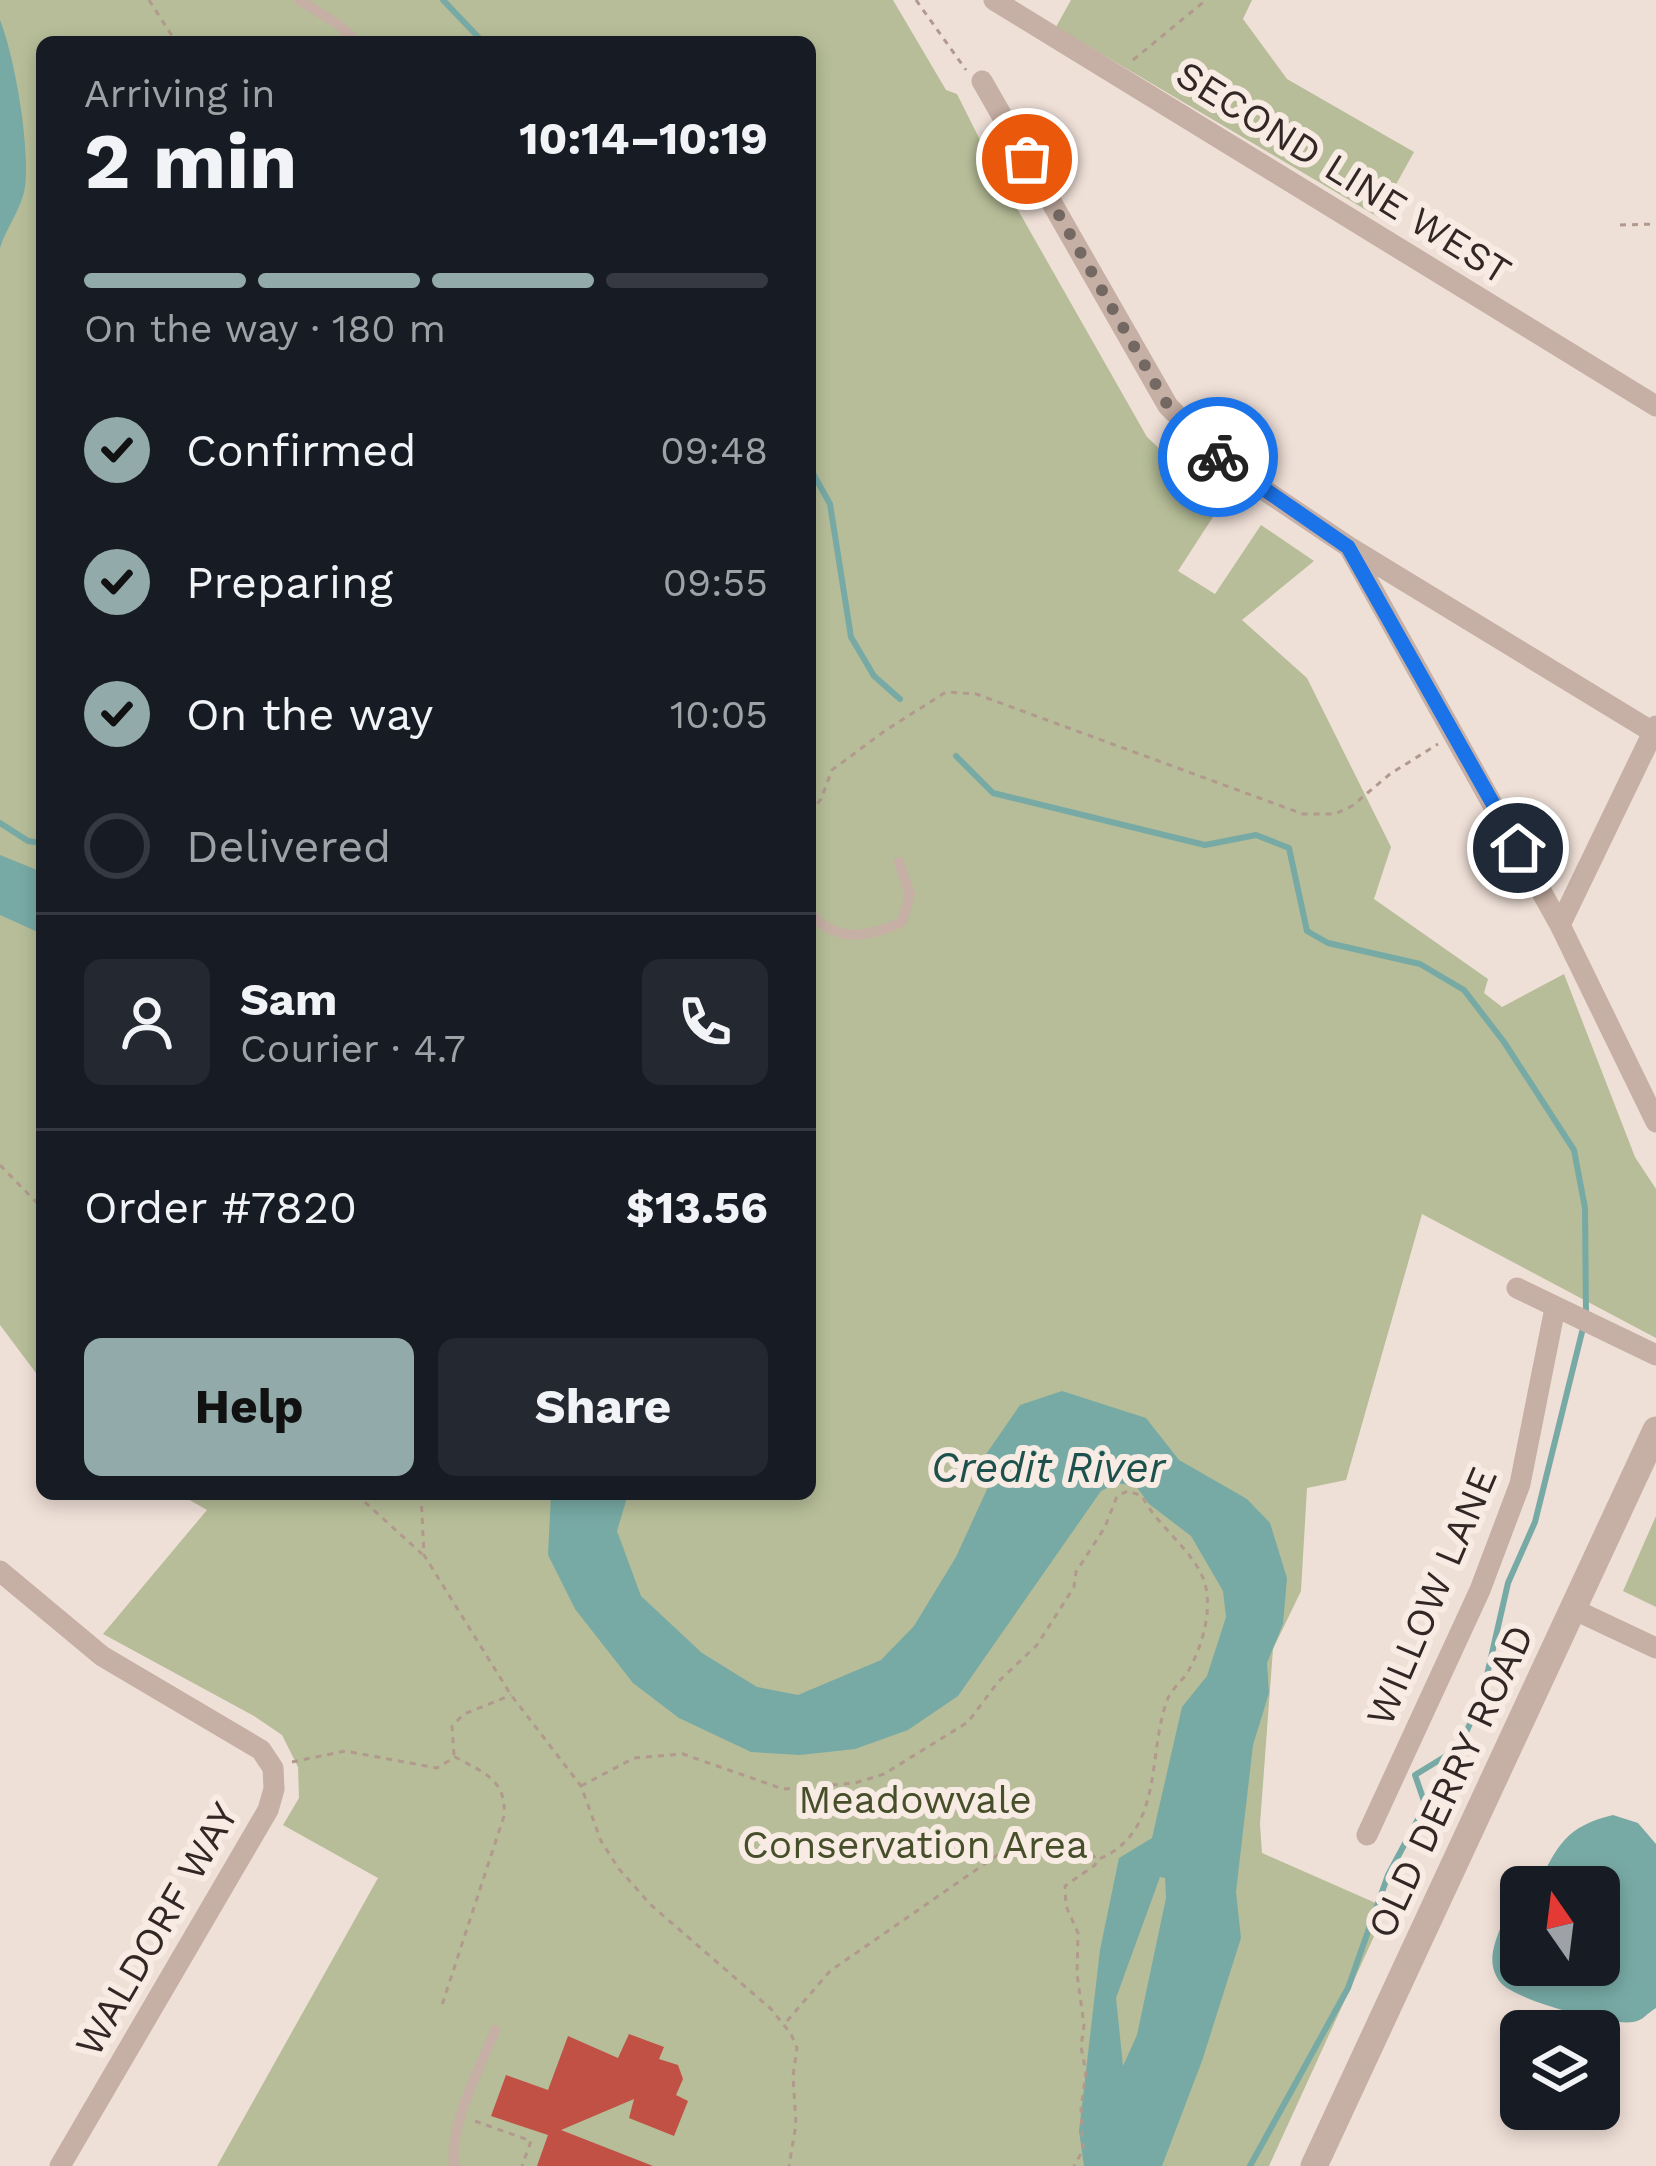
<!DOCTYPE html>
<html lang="en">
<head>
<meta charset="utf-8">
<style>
  body { margin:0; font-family:"Work Sans",sans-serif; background:#242831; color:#f1f3f6; height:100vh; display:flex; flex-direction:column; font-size:45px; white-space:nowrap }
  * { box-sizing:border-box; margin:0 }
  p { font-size:39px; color:#9ea1a6 }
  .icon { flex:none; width:66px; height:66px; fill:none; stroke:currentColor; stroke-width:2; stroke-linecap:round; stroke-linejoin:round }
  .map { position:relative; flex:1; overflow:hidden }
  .details { position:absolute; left:36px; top:36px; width:780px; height:1464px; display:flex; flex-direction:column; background:#171b24; border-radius:18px; box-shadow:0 6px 18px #0003 }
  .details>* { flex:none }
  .needle { width:78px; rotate:346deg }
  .tools { position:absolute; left:1500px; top:1866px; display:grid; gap:24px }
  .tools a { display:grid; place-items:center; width:120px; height:120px; border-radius:18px; background:#171b24; box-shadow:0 6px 18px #0003; font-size:60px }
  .pin { position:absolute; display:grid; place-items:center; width:102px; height:102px; color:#fff; margin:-51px; border:6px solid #fff; border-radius:50%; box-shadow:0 3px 12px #0007 }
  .courier { position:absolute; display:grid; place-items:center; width:120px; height:120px; margin:-60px; border:9px solid #1a73e8; border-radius:50%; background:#fff; color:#222; box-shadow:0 3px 15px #0007 }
  .headline em { font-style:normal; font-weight:700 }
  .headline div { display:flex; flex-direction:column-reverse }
  .headline { display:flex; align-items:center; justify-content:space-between; height:204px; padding:0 48px }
  h1 { font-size:78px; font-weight:700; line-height:90px }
  .bar { display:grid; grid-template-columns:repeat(4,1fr); gap:18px 12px; align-content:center; height:144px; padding:0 48px }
  .bar i { height:15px; border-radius:9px; background:#363941 }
  .bar .current { background:#92aaaa }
  .bar p { grid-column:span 4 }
  .line { display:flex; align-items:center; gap:30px; padding:0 48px; border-top:3px solid #363941 }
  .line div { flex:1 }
  .round { display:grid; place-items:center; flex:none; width:126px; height:126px; border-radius:18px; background:#242831 }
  ol { padding:0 48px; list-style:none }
  li { display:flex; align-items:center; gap:36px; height:132px }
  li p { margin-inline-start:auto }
  li .icon { padding:12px; border-radius:50%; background:#92aaaa; color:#111; stroke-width:4 }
  li:last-child { color:#9ea1a6 }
  li i { width:66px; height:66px; border:6px solid #363941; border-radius:50% }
  .primary-button { display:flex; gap:24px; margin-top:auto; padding:24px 48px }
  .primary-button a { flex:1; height:138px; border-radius:18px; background:#92aaaa; color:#111; font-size:48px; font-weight:700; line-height:138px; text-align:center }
  .primary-button a+a { background:#242831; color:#f1f3f6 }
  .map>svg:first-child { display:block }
  .green { fill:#b6bd98 }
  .water { fill:#78aaa5; fill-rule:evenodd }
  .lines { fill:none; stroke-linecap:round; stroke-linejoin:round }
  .stream { stroke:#78aaa5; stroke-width:6 }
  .building { fill:#c05144 }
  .path { stroke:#b2998e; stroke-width:3; stroke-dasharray:6 6; stroke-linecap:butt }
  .service { stroke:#c6afa4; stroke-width:10 }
  .minor { stroke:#c6afa4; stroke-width:21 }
  .tertiary { stroke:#c6afa4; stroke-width:27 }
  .done { stroke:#746863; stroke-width:12; stroke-dasharray:0 21.6 }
  .route { stroke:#1a73e8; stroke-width:15 }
  .labels { text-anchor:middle; stroke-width:12; stroke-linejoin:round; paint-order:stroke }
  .street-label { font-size:39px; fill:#322725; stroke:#f7ebe3 }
  .park-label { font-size:39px; fill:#464f2a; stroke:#f7ebe3 }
  .water-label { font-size:42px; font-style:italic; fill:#1d514d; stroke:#f7ebe3 }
</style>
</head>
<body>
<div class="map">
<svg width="1656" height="2166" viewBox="0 0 1656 2166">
  <rect width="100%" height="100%" fill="#efe0d7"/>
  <path class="green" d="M0 0H893L946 90 957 94 993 166 1147 437 1189 476 1224 500 1178 571 1215 594 1261 525 1314 561 1242 620 1307 678 1391 847 1374 899 1488 979 1484 993 1502 1007 1564 974 1635 1157 1656 1189V1338L1422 1214 1346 1480 1307 1488 1301 1591 1273 1649 1260 1824 1262 1853 1387 1908 1269 2166H217L378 1878 283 1825 299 1798 298 1767 282 1735 254 1716 103 1634 207 1510 179 1494H810V42H42V1381L0 1325Z
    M1071 0H1252L1243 19 1287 79 1414 152 1378 217 1056 27Z
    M1656 1516V1607L1623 1591Z"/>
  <path class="water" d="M0 20C15 58 30 146 25 187 22 208 6 228 0 248Z
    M0 855 42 872V934L0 915Z
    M1062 1391 1146 1418 1179 1460 1247 1499 1270 1523 1287 1578 1283 1624 1267 1663 1269 1693 1253 1745 1236 1892 1241 1938 1202 2061 1162 2166H1084L1079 2131 1100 1950 1119 1858 1152 1838 1182 1707 1207 1676 1226 1617 1223 1591 1191 1536 1149 1504 1136 1486 1117 1483 1101 1491 958 1696 908 1730 855 1749 800 1755 751 1752 679 1718 633 1683 575 1609 548 1555 551 1494H628L617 1531 641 1596 702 1653 757 1687 798 1695 881 1660 914 1626 956 1557 988 1487 982 1460 1020 1405ZM1160 1877 1165 1878 1166 1898 1137 2035 1123 2066 1116 1998Z
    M1613 1815 1638 1823 1656 1844V2008C1647 2013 1643 2021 1633 2022 1610 2026 1514 2000 1500 1982 1487 1965 1493 1947 1500 1929L1516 1925 1521 1917V1965H1599V1887H1537C1557 1846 1566 1826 1613 1815Z"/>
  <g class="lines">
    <path class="stream" d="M443 0 483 42
      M810 468 830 504 851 637 874 676 900 699
      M956 756 993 793 1205 845 1256 835 1289 848 1307 931 1328 943 1420 964 1464 990 1504 1042 1574 1150 1585 1208 1586 1316
      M0 823 28 841 42 843
      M1250 2166 1348 1988 1388 1875 1423 1810 1424 1801 1415 1775 1459 1748 1482 1697 1508 1583 1535 1522 1583 1328"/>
  </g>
  <path class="building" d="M629 2034 664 2047 659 2059 678 2065 683 2079 676 2095 688 2101 674 2136 629 2118 634 2099 561 2130 653 2166H537L548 2135 491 2116 506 2075 548 2090 568 2036 618 2058Z"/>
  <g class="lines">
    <path class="path" d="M149 0 176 42
      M916 0 966 70
      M1133 60 1206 0
      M1620 225 1656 224
      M810 813 821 799 832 770 886 730 946 692 976 694 1303 814H1335L1352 806 1390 774 1438 744
      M0 1165 42 1208
      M356 1494 422 1554
      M421 1494 424 1555 511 1695 581 1786 601 1841 619 1869 651 1905 771 2009 791 2034 797 2048 793 2076 796 2124 789 2166
      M454 1755 452 1726 464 1714 511 1695
      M292 1762 345 1751 437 1768 455 1757C483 1772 507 1780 504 1816L442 2005
      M581 1786 634 1758 683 1754 783 1789 855 1783 884 1774 968 1722 998 1682 1037 1645 1074 1587 1076 1572 1105 1527 1117 1496 1128 1491 1142 1496C1157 1526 1190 1547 1203 1578 1214 1605 1203 1644 1190 1668 1185 1679 1173 1687 1168 1698 1146 1754 1166 1832 1097 1860L1095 1865 1065 1886 1066 1906 1078 1933 1077 1974 1084 2025 1081 2047 1086 2072 1081 2108 1083 2150 1074 2166
      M787 2021 830 1971 1012 1845C1043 1834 1073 1830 1096 1859
      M475 2121 531 2141 522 2166"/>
    <path class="service" d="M299 0 339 25 357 42
      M810 913C838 944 868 937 902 922L910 894 899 862
      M454 2166C449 2122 480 2071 495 2030"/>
    <path class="minor" d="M994 0 1656 406
      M982 81 1168 406 1224 463 1349 547 1656 734
      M1351 551 1560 925 1656 1122
      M1560 925 1656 726
      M1517 1288 1656 1355
      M0 1571 102 1656 261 1750 273 1768 274 1789 268 1810 60 2166
      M1573 1609 1656 1648
      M1367 1835 1480 1590 1520 1484 1555 1308"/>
    <path class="tertiary" d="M1314 2166 1656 1430"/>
  </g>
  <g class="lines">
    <path class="done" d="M1027 159 1168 406 1218 457"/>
    <path class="route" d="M1218 457 1348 547 1518 848"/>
  </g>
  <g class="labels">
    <g class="street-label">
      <text transform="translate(1344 172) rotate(32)" y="14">SECOND LINE WEST</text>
      <text transform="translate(1431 1596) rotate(-67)" y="14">WILLOW LANE</text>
      <text transform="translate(1450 1781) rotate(-65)" y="14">OLD DERRY ROAD</text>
      <text transform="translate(156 1929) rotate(-60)" y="14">WALDORF WAY</text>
    </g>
    <g class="park-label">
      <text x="915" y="1813">Meadowvale<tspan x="915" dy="45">Conservation Area</tspan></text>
    </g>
    <g class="water-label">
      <text x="1048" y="1482">Credit River</text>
    </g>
  </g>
</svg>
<div class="tools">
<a><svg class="needle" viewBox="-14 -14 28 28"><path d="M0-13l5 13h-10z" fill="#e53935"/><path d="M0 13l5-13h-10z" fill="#9ea1a6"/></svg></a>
<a><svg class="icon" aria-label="layers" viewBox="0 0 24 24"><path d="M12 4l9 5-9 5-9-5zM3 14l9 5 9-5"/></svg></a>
</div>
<div class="pin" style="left:1027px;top:159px;background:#ea580c"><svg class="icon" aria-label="bag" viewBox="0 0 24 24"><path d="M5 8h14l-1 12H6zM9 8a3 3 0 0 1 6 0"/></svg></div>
<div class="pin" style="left:1518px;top:848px;background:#1f2937"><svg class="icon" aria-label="home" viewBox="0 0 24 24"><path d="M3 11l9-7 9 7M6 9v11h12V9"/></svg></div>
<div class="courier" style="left:1218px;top:457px"><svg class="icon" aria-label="bike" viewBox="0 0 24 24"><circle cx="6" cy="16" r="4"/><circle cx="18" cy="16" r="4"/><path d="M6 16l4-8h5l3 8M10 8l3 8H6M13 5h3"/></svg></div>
<section class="details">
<div class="headline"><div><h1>2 min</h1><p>Arriving in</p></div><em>10:14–10:19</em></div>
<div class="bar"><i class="current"></i><i class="current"></i><i class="current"></i><i></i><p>On the way · 180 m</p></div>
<ol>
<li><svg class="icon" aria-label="check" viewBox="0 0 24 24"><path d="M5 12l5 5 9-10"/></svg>Confirmed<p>09:48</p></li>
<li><svg class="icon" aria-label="check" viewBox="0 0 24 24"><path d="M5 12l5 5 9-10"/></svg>Preparing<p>09:55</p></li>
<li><svg class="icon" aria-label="check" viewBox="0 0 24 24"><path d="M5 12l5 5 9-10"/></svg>On the way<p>10:05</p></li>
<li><i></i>Delivered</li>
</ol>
<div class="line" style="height:216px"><a class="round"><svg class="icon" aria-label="person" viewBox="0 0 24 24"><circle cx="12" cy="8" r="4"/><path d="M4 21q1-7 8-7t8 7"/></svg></a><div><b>Sam</b><p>Courier · 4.7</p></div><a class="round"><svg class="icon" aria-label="phone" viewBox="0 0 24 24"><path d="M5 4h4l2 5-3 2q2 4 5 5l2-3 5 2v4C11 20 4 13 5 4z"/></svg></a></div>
<div class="line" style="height:156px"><div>Order #7820</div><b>$13.56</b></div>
<div class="primary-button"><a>Help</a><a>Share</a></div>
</section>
</div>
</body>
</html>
